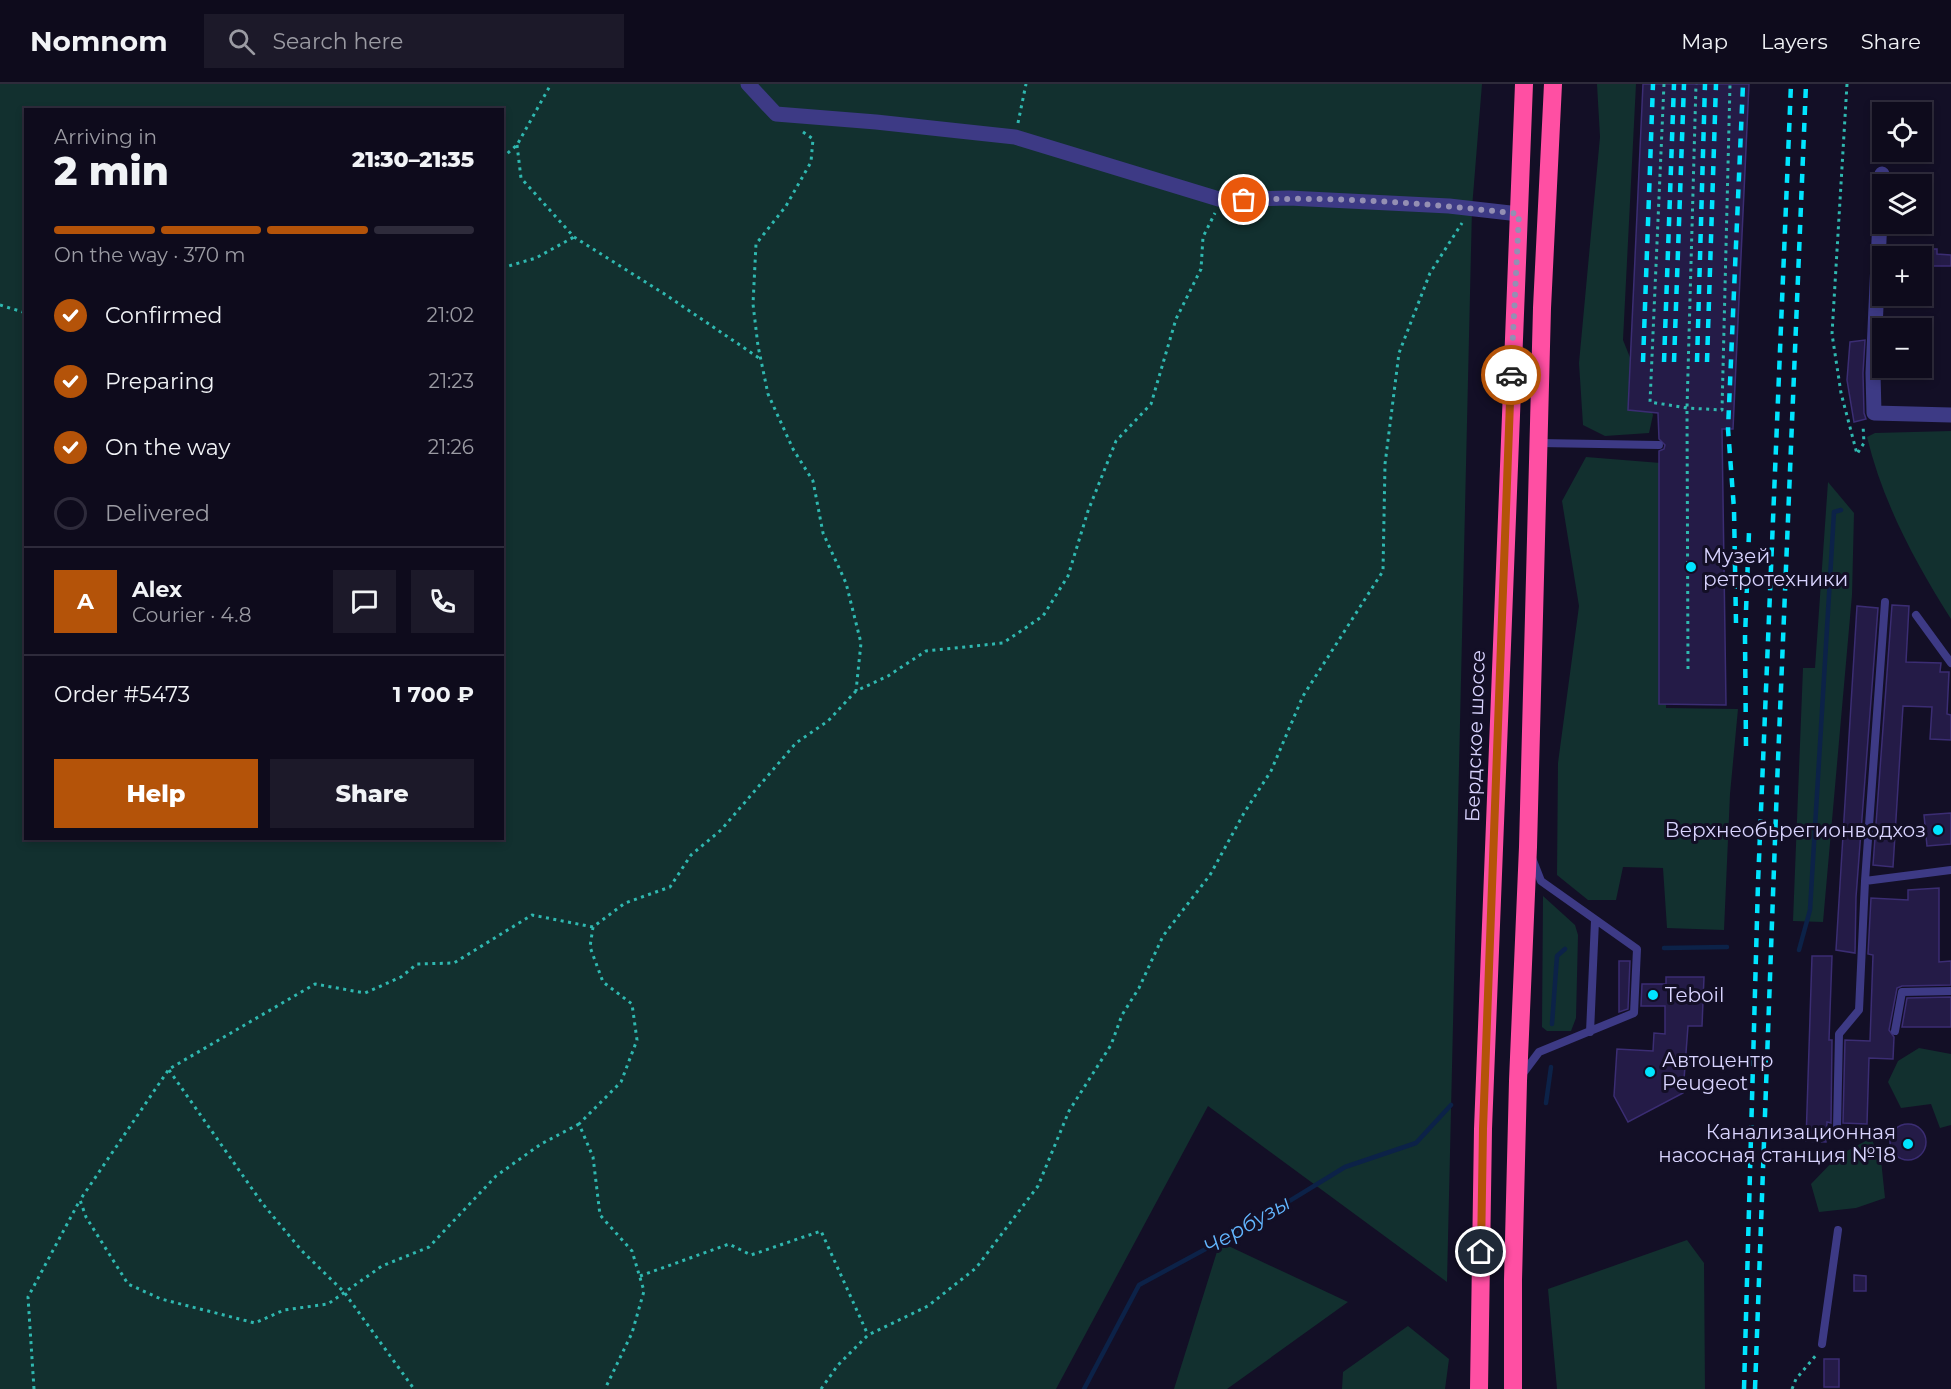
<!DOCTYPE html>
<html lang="en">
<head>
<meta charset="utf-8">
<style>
  body { margin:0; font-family:Montserrat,sans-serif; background:#1c1929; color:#f1f3f6; height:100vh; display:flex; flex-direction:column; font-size:22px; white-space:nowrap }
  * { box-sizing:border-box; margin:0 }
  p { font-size:20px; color:#9b9ba3 }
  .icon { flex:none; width:33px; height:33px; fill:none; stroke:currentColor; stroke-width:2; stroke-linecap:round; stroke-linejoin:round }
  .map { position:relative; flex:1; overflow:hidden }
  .side { position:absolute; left:24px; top:24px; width:480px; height:732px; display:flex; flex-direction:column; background:#0e0b1c; border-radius:0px; box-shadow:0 3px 9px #0003,0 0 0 2px #2e2b3b }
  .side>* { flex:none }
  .controls { position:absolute; left:1872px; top:18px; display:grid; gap:12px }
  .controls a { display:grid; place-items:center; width:60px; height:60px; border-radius:0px; background:#0e0b1c; box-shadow:0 3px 9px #0003,0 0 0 2px #2e2b3b; font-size:30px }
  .pin { position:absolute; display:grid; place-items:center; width:51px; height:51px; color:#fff; margin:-26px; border:3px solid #fff; border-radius:50%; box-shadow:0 2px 6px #0007 }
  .courier { position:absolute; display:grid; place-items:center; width:60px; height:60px; margin:-30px; border:4px solid #b45309; border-radius:50%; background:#fff; color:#222; box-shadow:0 2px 8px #0007 }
  .headline em { font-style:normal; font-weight:800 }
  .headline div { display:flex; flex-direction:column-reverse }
  .headline { display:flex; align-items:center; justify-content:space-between; height:102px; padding:0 30px }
  h1 { font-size:39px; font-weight:800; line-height:45px }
  .bar { display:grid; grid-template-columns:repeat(4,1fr); gap:9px 6px; align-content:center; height:72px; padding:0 30px }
  .bar i { height:8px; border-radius:4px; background:#2e2b3b }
  .bar .on { background:#b45309 }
  .bar p { grid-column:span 4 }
  .line { display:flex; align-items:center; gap:15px; padding:0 30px; border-top:2px solid #2e2b3b }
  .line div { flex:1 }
  .round { display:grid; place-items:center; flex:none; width:63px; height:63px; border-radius:0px; background:#1c1929 }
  ol { padding:0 30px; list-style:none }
  li { display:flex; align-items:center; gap:18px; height:66px }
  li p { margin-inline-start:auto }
  li .icon { padding:6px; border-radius:50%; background:#b45309; color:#fff; stroke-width:4 }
  li:last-child { color:#9b9ba3 }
  li i { width:33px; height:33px; border:3px solid #2e2b3b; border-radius:50% }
  .action { display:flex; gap:12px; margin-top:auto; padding:12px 30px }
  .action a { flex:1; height:69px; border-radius:0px; background:#b45309; color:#fff; font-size:24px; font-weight:800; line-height:69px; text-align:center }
  .action a+a { background:#1c1929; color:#f1f3f6 }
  header { display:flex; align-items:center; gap:36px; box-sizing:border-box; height:84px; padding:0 30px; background:#0e0b1c; border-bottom:2px solid #2e2b3b }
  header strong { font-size:28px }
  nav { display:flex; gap:33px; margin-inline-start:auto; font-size:21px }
  .search { width:420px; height:54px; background:#1c1929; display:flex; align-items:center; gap:15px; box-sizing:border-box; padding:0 21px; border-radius:0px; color:#9b9ba3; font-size:22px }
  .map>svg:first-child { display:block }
  .green { fill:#12302f; fill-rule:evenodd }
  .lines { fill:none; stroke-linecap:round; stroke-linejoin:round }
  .stream { stroke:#0c2248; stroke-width:4.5 }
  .building { fill:#241b47; stroke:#3b2d73; stroke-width:1.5 }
  .path { stroke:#2fb8b0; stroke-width:3; stroke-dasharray:3 4.5; stroke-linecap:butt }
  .lane { stroke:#3d3a85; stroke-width:8 }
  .street { stroke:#3d3a85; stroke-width:15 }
  .highway { stroke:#ff4fa3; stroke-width:18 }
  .rail { stroke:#00e5ff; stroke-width:4.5; stroke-dasharray:9 8; stroke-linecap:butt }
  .done { stroke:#948fb3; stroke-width:6; stroke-dasharray:0 10.8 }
  .route { stroke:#b45309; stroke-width:8 }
  .poi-dot { fill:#00e5ff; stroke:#130f26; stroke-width:2 }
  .labels { text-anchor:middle; stroke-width:6; stroke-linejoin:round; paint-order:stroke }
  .poi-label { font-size:20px; fill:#d9d4ff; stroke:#130f26; text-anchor:start }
  .street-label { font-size:20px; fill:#d9d4ff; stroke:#130f26 }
  .water-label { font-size:21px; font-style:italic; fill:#62b6ff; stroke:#130f26 }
</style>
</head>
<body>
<header>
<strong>Nomnom</strong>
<div class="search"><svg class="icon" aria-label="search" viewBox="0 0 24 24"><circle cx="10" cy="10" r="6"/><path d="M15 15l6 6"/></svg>Search here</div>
<nav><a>Map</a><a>Layers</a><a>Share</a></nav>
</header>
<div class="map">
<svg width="1951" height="1305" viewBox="0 0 1951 1305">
  <rect width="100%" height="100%" fill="#130f26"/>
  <path class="green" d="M0 0H1482L1472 124 1447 1198 1208 1022 1056 1305H0ZM26 26H502V754H26Z
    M1597 0H1636L1623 256 1653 331 1649 349 1605 352 1583 341 1579 279 1600 53Z
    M1951 347V535C1915 478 1883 419 1867 353L1875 349Z
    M1586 373 1673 380 1666 624 1738 625 1730 710 1724 846 1667 844 1663 784 1623 783 1616 816H1588L1557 791 1558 679 1579 522 1562 417Z
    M1828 398 1854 429 1852 511 1823 838 1793 837 1803 584H1815Z
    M1543 812 1575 841 1578 851 1576 934 1571 947H1547L1542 943Z
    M1919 964 1951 970V1041L1940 1044 1931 1020 1901 1024 1888 998 1898 977Z
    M1871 1054 1881 1076 1885 1114 1856 1124 1819 1128 1811 1100 1838 1072Z
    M1687 1156 1704 1179 1705 1305H1557L1548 1205Z
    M1220 1158 1348 1218 1227 1305H1174Z
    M1408 1242 1449 1275 1445 1305H1342L1343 1288Z"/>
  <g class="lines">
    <path class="stream" d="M1664 864 1727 863
      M1799 866 1810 826 1834 428 1841 426
      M1552 940 1557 872 1565 865
      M1546 1019 1551 983
      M1084 1305 1139 1201 1250 1141 1345 1083 1416 1059 1451 1021"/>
  </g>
  <path class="building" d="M1643 0H1749L1733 345H1722L1726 621 1659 620V367L1664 365 1665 361 1659 355 1658 329 1628 326Z
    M1922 165H1937V170L1951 171V182H1922Z
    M1865 256 1863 289 1864 329 1866 335 1854 338 1847 296 1850 258Z
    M1892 521 1909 522 1906 578 1941 579 1940 588H1949L1947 630 1951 631V656L1930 655 1932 623 1903 622 1893 783 1873 781Z
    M1857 522 1878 524 1856 813 1855 869 1836 866Z
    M1951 729V760L1927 762 1924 731Z
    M1939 804V878L1951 877V901L1902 902 1897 904 1889 946 1894 953 1893 975 1869 974 1867 1040 1843 1039 1845 956 1870 957 1873 871 1868 870 1871 814 1908 816V806Z
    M1812 872H1832L1829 956H1832L1831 1039 1827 1038 1826 1058 1806 1057Z
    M1619 877H1630L1628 925 1619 928Z
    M1666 893H1704L1702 942H1688L1683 1009 1628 1038 1614 1012 1617 965 1653 967 1654 949 1665 950V922H1641L1642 900H1666Z
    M1951 913V943H1902L1907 914Z
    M1890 1058a18 18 0 1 1 36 0a18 18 0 1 1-36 0Z
    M1854 1191 1866 1192V1207H1854Z
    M1824 1275H1839V1303H1824Z"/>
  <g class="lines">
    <path class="path" d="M1664 0 1650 318 1687 324 1722 326 1730 0
      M1847 0 1832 250 1841 309 1857 370 1864 359 1863 341
      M1018 39 1026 0
      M803 48 813 55 811 78 786 122 756 160 753 220 758 262 768 310 793 365 813 397 823 449 846 499 861 559 856 607
      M517 61 521 94 574 153 663 209 759 274
      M502 74 517 61 551 0
      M502 184 536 174 574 153
      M0 221 26 229
      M1688 585 1687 324 1696 0
      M593 843 590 863 603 898 632 920 637 956 621 998 579 1040 593 1073 600 1131 632 1167 644 1207 632 1249 605 1305
      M169 986 262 1119 302 1167 344 1208 414 1305
      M579 1040 541 1060 496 1092 429 1163 382 1182 328 1220 284 1226 255 1239 161 1215 128 1200 86 1133 80 1116 169 985 315 900 365 909 401 893 417 880 454 879 532 831 593 843 625 819 670 803 691 771 721 746 796 659 828 637 856 607 888 592 926 567 1003 559 1043 532 1068 492 1088 427 1116 357 1151 320 1176 235 1201 185 1203 153 1215 129
      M640 1192 729 1160 751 1171 821 1147 868 1251
      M34 1305 28 1213 80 1116
      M821 1305 838 1281 868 1251 928 1222 976 1184 1038 1102 1069 1027 1111 961 1122 931 1139 904 1163 852 1210 791 1244 729 1271 687 1303 612 1383 487 1385 380 1399 269 1430 189 1462 139
      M1792 1305 1796 1295 1817 1270"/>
    <path class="lane" d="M1539 359 1659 361
      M1885 518 1865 797 1951 786
      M1916 531 1951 579
      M1895 947 1902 908 1951 907
      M1590 948 1595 837
      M1521 992 1539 968 1634 929 1637 865 1541 797 1532 774
      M1837 1044 1839 950 1859 926 1865 797
      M1822 1260 1838 1146"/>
    <path class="street" d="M748 0 776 30 876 38 1015 53 1222 116 1289 114 1449 122 1519 130
      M1882 90 1873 289 1874 329 1951 331"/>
    <path class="highway" d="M1479 1305 1483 1045 1524 0
      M1513 1305V1196L1518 997 1528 763 1542 224 1553 0"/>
    <path class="rail" d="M1643 278 1653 0
      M1664 278 1674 0
      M1674 278 1684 0
      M1697 278 1705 0
      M1707 278 1716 0
      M1736 539 1734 425 1728 345 1743 0
      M1746 662 1745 553 1749 448
      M1744 1305 1758 799 1791 0
      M1755 1305 1777 701 1806 0"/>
  </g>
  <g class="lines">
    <path class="done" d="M1244 116C1336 112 1429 119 1519 130L1511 291"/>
    <path class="route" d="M1481 1168 1483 1045 1511 291"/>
  </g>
  <g class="poi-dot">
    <circle cx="1691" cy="483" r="6"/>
    <circle cx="1938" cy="746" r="6"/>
    <circle cx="1653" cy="911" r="6"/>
    <circle cx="1650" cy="988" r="6"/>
    <circle cx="1908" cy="1060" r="6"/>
  </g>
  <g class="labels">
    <g class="poi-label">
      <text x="1703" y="479">Музей<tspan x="1703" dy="23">ретротехники</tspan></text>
      <text x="1926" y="753" text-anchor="end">Верхнеобьрегионводхоз</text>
      <text x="1665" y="918">Teboil</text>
      <text x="1662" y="983">Автоцентр<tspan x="1662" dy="23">Peugeot</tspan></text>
      <text x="1896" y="1055" text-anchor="end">Канализационная<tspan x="1896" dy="23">насосная станция №18</tspan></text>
    </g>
    <g class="street-label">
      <text transform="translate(1475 652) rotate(-88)" y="7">Бердское шоссе</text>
    </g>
    <g class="water-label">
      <text transform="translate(1247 1141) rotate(-30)" y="7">Чербузы</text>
    </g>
  </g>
</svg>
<div class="controls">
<a><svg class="icon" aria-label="locate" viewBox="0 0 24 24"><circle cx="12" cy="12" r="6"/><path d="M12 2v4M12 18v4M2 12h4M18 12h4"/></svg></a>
<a><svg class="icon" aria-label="layers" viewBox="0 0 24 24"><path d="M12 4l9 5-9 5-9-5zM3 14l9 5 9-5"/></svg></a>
<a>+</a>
<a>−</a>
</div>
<div class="pin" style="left:1244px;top:116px;background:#ea580c"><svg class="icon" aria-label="bag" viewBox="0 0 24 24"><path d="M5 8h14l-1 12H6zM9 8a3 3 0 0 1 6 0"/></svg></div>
<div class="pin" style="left:1481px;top:1168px;background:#1f2937"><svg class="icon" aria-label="home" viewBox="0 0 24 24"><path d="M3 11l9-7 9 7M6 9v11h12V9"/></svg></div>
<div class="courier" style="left:1511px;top:291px"><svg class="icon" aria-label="car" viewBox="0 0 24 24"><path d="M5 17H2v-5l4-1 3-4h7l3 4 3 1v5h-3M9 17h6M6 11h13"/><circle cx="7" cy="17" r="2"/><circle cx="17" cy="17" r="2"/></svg></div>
<section class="side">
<div class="headline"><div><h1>2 min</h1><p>Arriving in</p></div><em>21:30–21:35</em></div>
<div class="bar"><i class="on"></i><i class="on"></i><i class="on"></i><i></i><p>On the way · 370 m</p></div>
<ol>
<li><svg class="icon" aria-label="check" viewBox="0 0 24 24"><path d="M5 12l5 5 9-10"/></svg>Confirmed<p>21:02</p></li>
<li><svg class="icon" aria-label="check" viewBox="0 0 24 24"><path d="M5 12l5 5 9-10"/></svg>Preparing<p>21:23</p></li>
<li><svg class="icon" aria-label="check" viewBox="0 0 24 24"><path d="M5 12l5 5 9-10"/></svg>On the way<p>21:26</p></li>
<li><i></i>Delivered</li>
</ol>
<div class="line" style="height:108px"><b class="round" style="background:#b45309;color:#fff">A</b><div><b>Alex</b><p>Courier · 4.8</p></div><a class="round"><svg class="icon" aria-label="chat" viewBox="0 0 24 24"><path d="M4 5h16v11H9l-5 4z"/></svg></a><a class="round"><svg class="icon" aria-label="phone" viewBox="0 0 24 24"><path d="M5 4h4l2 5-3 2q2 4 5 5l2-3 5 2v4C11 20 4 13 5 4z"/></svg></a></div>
<div class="line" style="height:78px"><div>Order #5473</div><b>1 700 ₽</b></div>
<div class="action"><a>Help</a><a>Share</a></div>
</section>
</div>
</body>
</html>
